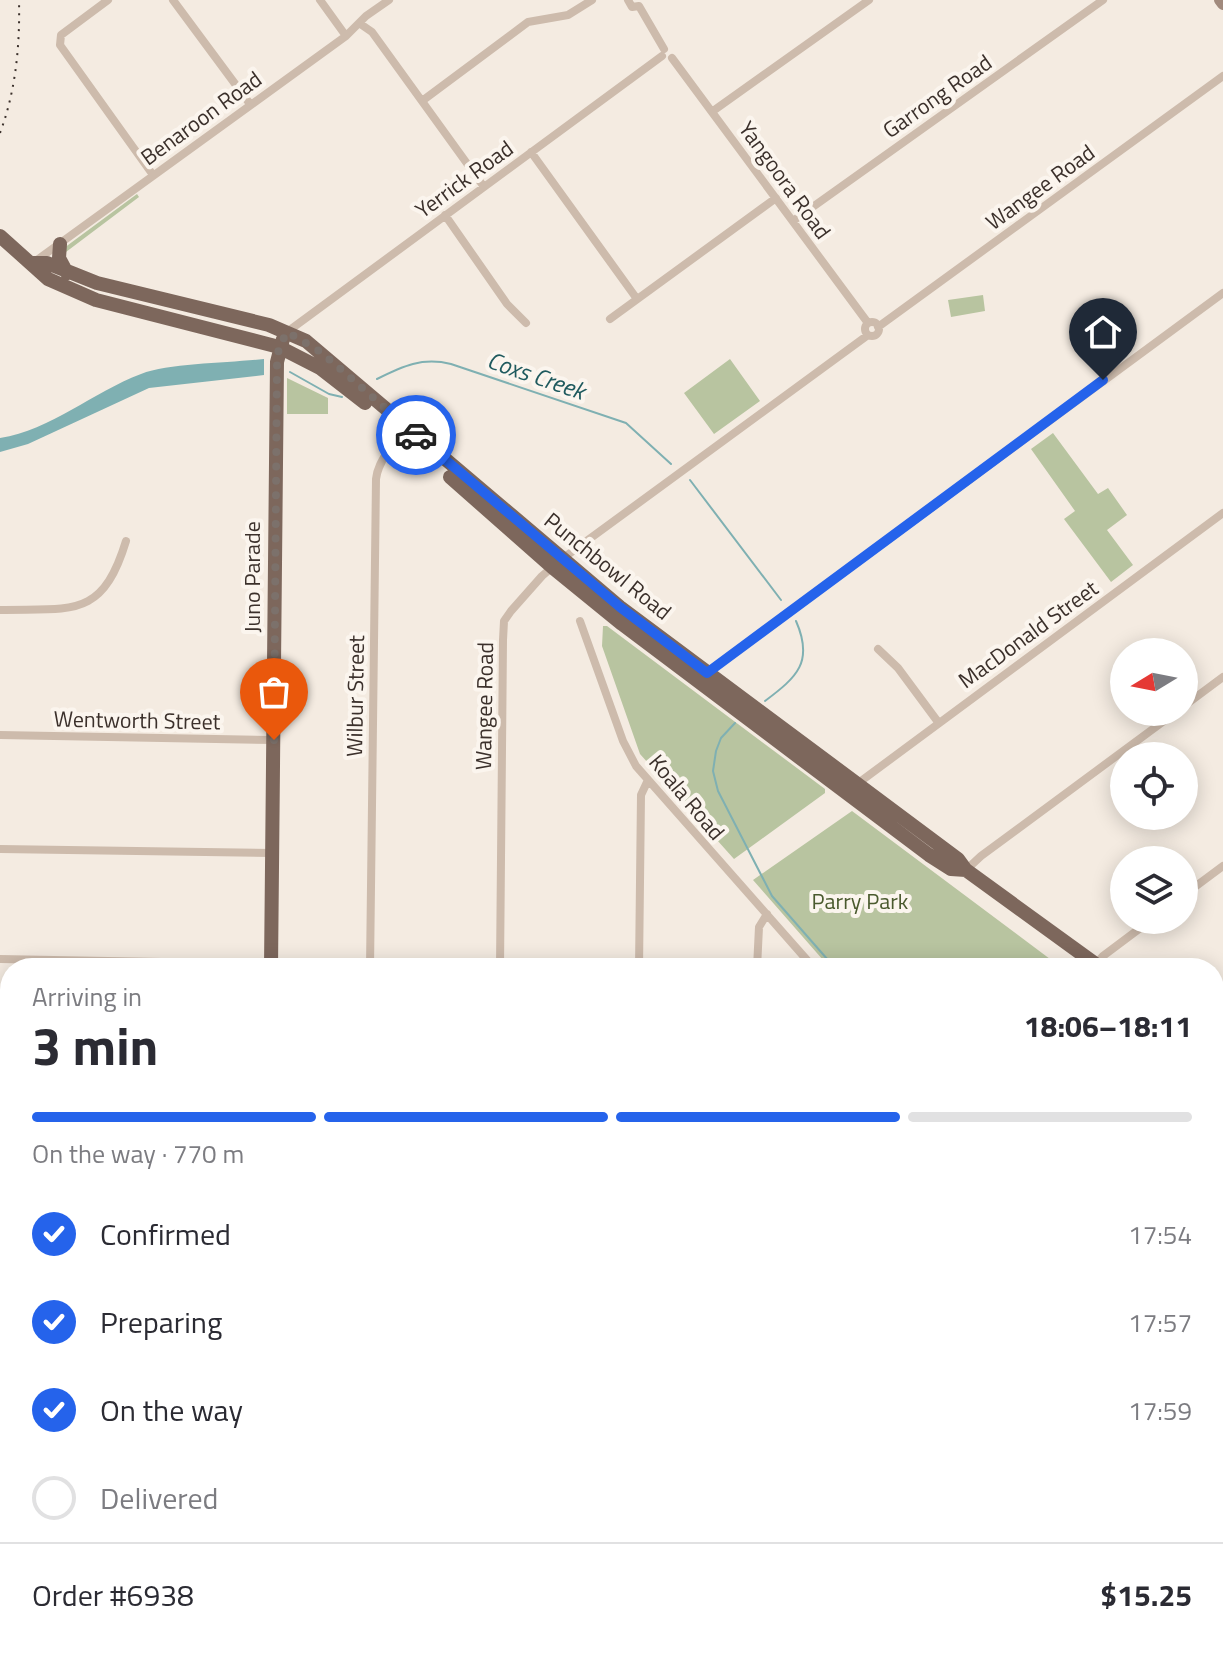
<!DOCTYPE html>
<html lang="en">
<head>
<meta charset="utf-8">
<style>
  body { margin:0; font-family:"Titillium Web",sans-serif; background:#f7f7f7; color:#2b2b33; height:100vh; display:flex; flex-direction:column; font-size:30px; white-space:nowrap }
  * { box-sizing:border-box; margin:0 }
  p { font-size:26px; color:#7c7c81 }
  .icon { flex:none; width:44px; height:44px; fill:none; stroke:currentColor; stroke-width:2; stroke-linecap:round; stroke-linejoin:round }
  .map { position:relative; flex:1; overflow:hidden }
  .side { position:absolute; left:0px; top:958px; width:1224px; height:706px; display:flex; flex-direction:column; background:#fff; border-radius:32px 32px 0 0; box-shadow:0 4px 20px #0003 }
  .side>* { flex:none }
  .needle { width:52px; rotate:260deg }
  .controls { position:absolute; left:1110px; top:638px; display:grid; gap:16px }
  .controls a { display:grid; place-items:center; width:88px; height:88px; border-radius:50%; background:#fff; box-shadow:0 4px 20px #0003; font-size:40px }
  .pin { position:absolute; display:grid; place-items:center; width:68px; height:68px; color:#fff; margin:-82px -34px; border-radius:50% 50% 50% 0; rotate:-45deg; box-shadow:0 0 8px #0007 }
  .pin .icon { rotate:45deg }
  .courier { position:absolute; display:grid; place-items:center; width:80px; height:80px; margin:-40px; border:6px solid #2563eb; border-radius:50%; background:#fff; color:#222; box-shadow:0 2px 10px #0007 }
  .overview em { font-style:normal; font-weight:700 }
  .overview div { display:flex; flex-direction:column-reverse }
  .overview { display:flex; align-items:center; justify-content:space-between; height:136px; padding:0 32px }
  h1 { font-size:52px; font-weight:700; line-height:60px }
  .bar { display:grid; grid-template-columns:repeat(4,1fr); gap:12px 8px; align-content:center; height:96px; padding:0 32px }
  .bar i { height:10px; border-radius:6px; background:#e1e1e2 }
  .bar .active { background:#2563eb }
  .bar p { grid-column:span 4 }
  .line { display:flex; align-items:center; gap:20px; padding:0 32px; border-top:2px solid #e1e1e2 }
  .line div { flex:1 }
  ol { padding:0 32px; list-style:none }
  li { display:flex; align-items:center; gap:24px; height:88px }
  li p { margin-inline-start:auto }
  li .icon { padding:8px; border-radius:50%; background:#2563eb; color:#fff; stroke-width:4 }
  li:last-child { color:#7c7c81 }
  li i { width:44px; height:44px; border:4px solid #e1e1e2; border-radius:50% }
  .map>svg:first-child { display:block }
  .green { fill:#b8c4a0 }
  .water { fill:#7fb0b2 }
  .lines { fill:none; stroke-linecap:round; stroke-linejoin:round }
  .stream { stroke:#7fb0b2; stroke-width:2 }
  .street { stroke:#cdbbac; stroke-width:8 }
  .secondary { stroke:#a18a7d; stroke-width:12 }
  .primary { stroke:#7d675c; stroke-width:14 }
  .highway { stroke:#5c4a42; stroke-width:16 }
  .rail { stroke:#3b302b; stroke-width:2; stroke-dasharray:2 6; stroke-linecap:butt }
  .done { stroke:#7c716b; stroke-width:8; stroke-dasharray:0 14.4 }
  .route { stroke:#2563eb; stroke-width:10 }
  .labels { text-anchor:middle; stroke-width:8; stroke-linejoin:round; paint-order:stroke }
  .street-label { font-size:22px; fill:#3b302b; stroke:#fbf5ee }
  .park-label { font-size:22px; fill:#4a5a2e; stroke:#fbf5ee }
  .water-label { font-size:24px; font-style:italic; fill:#1f5a5e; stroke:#fbf5ee }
</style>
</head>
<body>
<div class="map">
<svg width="1223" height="1663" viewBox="0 0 1223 1663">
  <rect width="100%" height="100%" fill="#f4ebe1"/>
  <path class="green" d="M137 194 139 197 62 255 64 248Z
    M983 295 985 311 951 317 948 300Z
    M730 359 760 401 714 434 684 393Z
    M287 378 328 398V414H287Z
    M1053 433 1098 494 1108 488 1127 515 1107 530 1133 565 1111 582 1064 519 1075 511 1031 449Z
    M603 626H607L825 789V793L734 859 640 754 602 646Z
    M852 811 1062 968H830L753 880Z
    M1214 1082 1223 1089V1243L1214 1237Z
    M0 1132H10V1160H0Z
    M111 1654H165V1663H111Z"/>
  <path class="water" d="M264 359V375L149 388 28 444 0 452V438C51 430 93 392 141 374 170 363 230 363 264 359Z"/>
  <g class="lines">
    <path class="stream" d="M290 372 329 394 342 397
      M377 379C403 366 422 357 451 364L626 423 671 464
      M690 480 781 600
      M765 701C797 677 814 662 796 621
      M735 723 721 738 716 751 713 771 718 791 772 896 835 968
      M1214 1162 1223 1166"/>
    <path class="street" d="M108 0 61 35 60 45 153 175
      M173 0 250 104
      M320 0 346 36
      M628 0 632 7 639 6 664 49
      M359 23 372 32 484 187
      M672 58 868 323
      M422 101 528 22 568 15 592 0
      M713 111 869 0
      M531 152 637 299
      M445 215 507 304 526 323
      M793 221 1103 0
      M37 260 346 36 366 16 389 0
      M610 319 776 198
      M865 329a7 7 0 1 1 14 0a7 7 0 1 1-14 0Z
      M878 327 1223 76
      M287 332 662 56
      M0 610C71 608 102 620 126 541
      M580 621 623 741 636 766 814 968
      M878 649 898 668 938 722
      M707 673 1223 293
      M1184 706 1223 677
      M0 735 274 740
      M857 784 1223 513
      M0 849 272 853
      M966 870 981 856 1176 712
      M1184 895 1223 866
      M0 959 271 964
      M1096 964 1103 956 1151 920
      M370 968 376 479C378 459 395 447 396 430
      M500 968 503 640 504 621 511 611 542 576 562 559 868 335
      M639 968 641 795 648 780
      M757 968 759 927 767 914
      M0 1073H10
      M1214 1252 1223 1258
      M714 1654 1149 1659
      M374 1663V1654
      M486 1663V1654
      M600 1663V1654"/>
    <path class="secondary" d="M1220 0 1223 4"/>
    <path class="primary" d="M0 236 48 279 96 300 279 347 320 368 365 403
      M60 244 59 258 67 273
      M33 263H47L97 283 269 325 306 341 620 607 958 859 966 870 1101 968
      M450 477 552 567 622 624 929 855 951 869 966 870
      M271 968 277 362 283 339
      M1214 1060 1223 1067
      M251 1654 252 1663
      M263 1663 264 1654"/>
    <path class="highway" d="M1214 1499 1223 1495
      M1214 1515 1223 1512
      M0 1592 10 1591
      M0 1609 10 1608"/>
    <path class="rail" d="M0 133C16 90 20 45 19 0"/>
  </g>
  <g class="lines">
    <path class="done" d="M274 740 277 362 279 347 287 332 321 352 416 435"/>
    <path class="route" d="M416 435 620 607 707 673 1103 380"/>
  </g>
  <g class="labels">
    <g class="street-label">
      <text transform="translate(937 96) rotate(-35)" y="8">Garrong Road</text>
      <text transform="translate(201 118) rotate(-36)" y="8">Benaroon Road</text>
      <text transform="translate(464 179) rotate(-36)" y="8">Yerrick Road</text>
      <text transform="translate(785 180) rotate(54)" y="8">Yangoora Road</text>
      <text transform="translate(1040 187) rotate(-36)" y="8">Wangee Road</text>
      <text transform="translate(608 566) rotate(39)" y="8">Punchbowl Road</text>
      <text transform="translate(252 577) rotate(-90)" y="8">Juno Parade</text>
      <text transform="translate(1028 634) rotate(-36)" y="8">MacDonald Street</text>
      <text transform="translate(355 696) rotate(-89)" y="8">Wilbur Street</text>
      <text transform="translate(484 706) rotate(-89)" y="8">Wangee Road</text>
      <text transform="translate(137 720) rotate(1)" y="8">Wentworth Street</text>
      <text transform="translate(687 797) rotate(50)" y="8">Koala Road</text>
    </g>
    <g class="park-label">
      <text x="860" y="909">Parry Park</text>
    </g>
    <g class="water-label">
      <text transform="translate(536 376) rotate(19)" y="8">Coxs Creek</text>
    </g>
  </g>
</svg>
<div class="controls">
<a><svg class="needle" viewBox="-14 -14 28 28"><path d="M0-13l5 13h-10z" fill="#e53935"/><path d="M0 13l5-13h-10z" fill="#7c7c81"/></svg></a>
<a><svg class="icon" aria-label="locate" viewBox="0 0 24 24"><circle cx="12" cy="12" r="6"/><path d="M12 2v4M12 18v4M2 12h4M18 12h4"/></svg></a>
<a><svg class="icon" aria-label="layers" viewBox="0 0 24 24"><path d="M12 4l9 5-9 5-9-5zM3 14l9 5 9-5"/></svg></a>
</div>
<div class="pin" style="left:274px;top:740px;background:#ea580c"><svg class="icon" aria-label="bag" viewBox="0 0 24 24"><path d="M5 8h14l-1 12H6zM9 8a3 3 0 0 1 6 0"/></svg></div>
<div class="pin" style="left:1103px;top:380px;background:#1f2937"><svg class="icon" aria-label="home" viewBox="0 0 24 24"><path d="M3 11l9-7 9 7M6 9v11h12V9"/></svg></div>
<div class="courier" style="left:416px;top:435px"><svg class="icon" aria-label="car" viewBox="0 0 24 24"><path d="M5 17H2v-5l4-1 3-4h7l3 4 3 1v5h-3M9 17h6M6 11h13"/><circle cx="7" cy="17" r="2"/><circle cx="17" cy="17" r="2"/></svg></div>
<section class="side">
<div class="overview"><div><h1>3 min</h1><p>Arriving in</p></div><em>18:06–18:11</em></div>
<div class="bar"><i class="active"></i><i class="active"></i><i class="active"></i><i></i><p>On the way · 770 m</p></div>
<ol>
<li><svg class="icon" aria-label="check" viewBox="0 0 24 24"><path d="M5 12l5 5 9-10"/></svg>Confirmed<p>17:54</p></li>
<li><svg class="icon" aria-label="check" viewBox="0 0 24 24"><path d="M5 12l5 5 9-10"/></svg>Preparing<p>17:57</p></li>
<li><svg class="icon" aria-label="check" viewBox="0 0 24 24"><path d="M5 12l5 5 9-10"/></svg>On the way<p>17:59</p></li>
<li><i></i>Delivered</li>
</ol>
<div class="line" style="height:104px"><div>Order #6938</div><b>$15.25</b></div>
</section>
</div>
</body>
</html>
